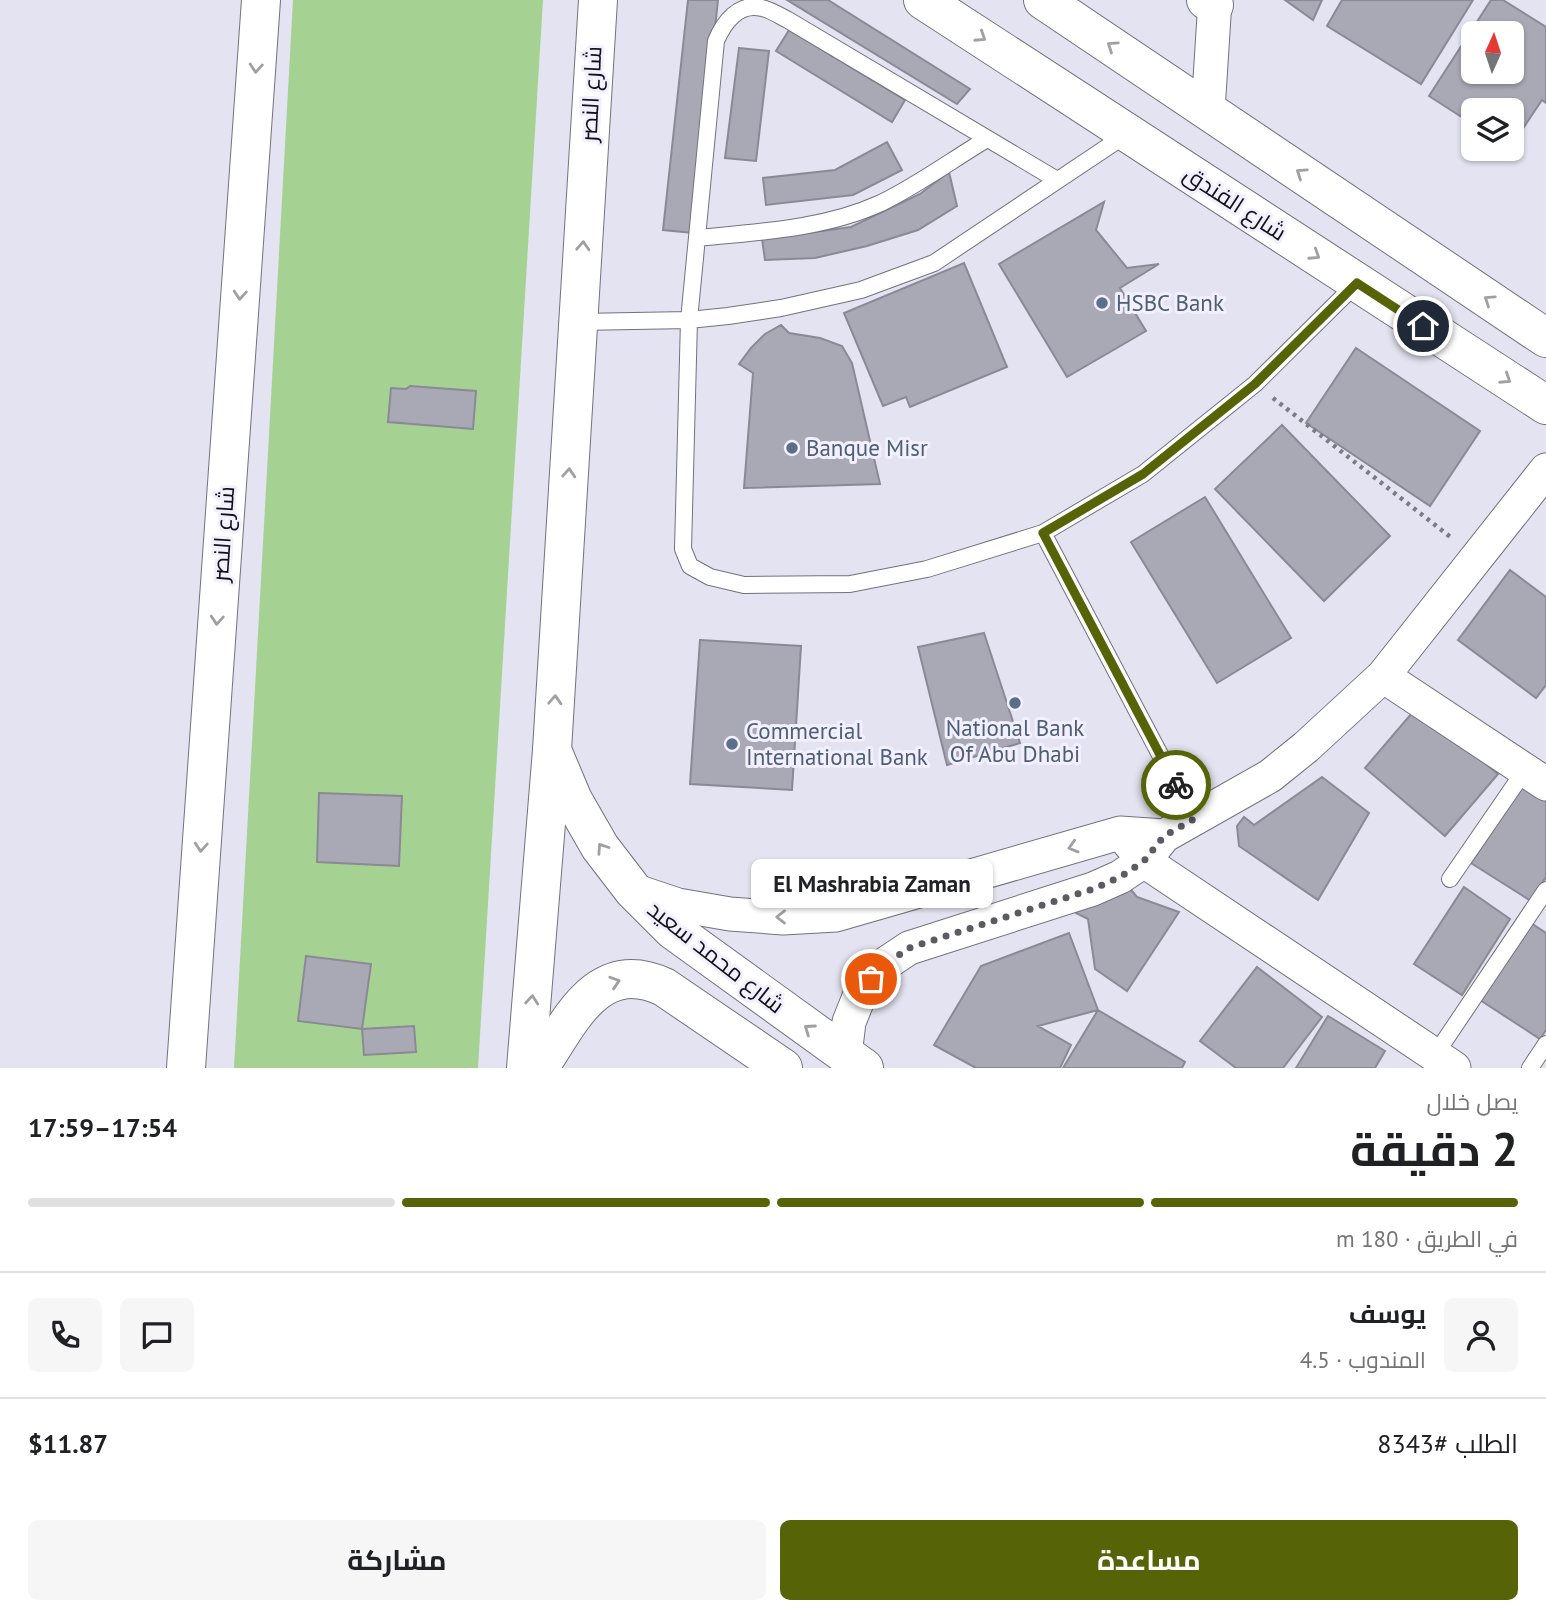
<!DOCTYPE html>
<html lang="ar">
<head>
<meta charset="utf-8">
<style>
  body { margin:0; font-family:"PT Sans",Cairo,sans-serif; background:#f6f6f6; color:#202124; direction:rtl; height:100vh; display:flex; flex-direction:column; font-size:26px; white-space:nowrap }
  * { box-sizing:border-box; margin:0 }
  p { font-size:23px; color:#757577 }
  .icon { flex:none; width:38px; height:38px; fill:none; stroke:currentColor; stroke-width:2; stroke-linecap:round; stroke-linejoin:round }
  .map { position:relative; height:1068px; overflow:hidden; direction:ltr }
  .side { display:flex; flex-direction:column; background:#fff; flex:1 }
  .side>* { flex:none }
  .needle { width:46px; rotate:3deg }
  .buttons { position:absolute; left:1461px; top:21px; display:grid; gap:14px }
  .buttons a { display:grid; place-items:center; width:63px; height:63px; border-radius:10px; background:#fff; box-shadow:0 2px 5px #0004; font-size:35px }
  .pin { position:absolute; display:grid; place-items:center; width:60px; height:60px; color:#fff; margin:-30px; border:4px solid #fff; border-radius:50%; box-shadow:0 2px 7px #0007 }
  .courier { position:absolute; display:grid; place-items:center; width:70px; height:70px; margin:-35px; border:5px solid #566407; border-radius:50%; background:#fff; color:#222; box-shadow:0 2px 9px #0007 }
  .bubble { position:absolute; height:49px; border-radius:10px; background:#fff; box-shadow:0 2px 5px #0004; font-size:23px; font-weight:700; line-height:49px; text-align:center; direction:rtl }
  .overview em { font-style:normal; font-weight:700 }
  .overview div { display:flex; flex-direction:column-reverse }
  .overview { display:flex; align-items:center; justify-content:space-between; height:119px; padding:0 28px }
  h1 { font-size:46px; font-weight:700; line-height:52px }
  .bar { display:grid; grid-template-columns:repeat(4,1fr); gap:10px 7px; align-content:center; height:84px; padding:0 28px }
  .bar i { height:9px; border-radius:5px; background:#e0e0e0 }
  .bar .on { background:#566407 }
  .bar p { grid-column:span 4 }
  .line { display:flex; align-items:center; gap:18px; padding:0 28px; border-top:2px solid #e0e0e0 }
  .line div { flex:1 }
  .round { display:grid; place-items:center; flex:none; width:74px; height:74px; border-radius:10px; background:#f6f6f6 }
  .button { display:flex; gap:14px; margin-top:auto; padding:14px 28px }
  .button a { flex:1; height:80px; border-radius:10px; background:#566407; color:#fff; font-size:28px; font-weight:700; line-height:80px; text-align:center }
  .button a+a { background:#f6f6f6; color:#202124 }
  .map>svg:first-child { display:block }
  .green { fill:#a5d293 }
  .building { fill:#a9a8b5; stroke:#8b8996; stroke-width:2; fill-rule:evenodd }
  .lines { fill:none; stroke-linecap:round; stroke-linejoin:round }
  .lane-casing { stroke:#73717e; stroke-width:18 }
  .street-casing { stroke:#73717e; stroke-width:35 }
  .secondary-casing { stroke:#73717e; stroke-width:40 }
  .primary-casing { stroke:#73717e; stroke-width:40 }
  .path { stroke:#7c7b85; stroke-width:4.5; stroke-dasharray:3.5 5; stroke-linecap:butt }
  .lane { stroke:#fff; stroke-width:16 }
  .street { stroke:#fff; stroke-width:33 }
  .secondary { stroke:#fff; stroke-width:38 }
  .primary { stroke:#fff; stroke-width:38 }
  .oneway { stroke:#a0a0a2 }
  .done { stroke:#5c5a63; stroke-width:7; stroke-dasharray:0 12.6 }
  .route { stroke:#566407; stroke-width:9 }
  .service-dot { fill:#5c6f8a; stroke:#f2f0ff; stroke-width:2.5 }
  .labels { text-anchor:middle; stroke-width:6; stroke-linejoin:round; paint-order:stroke }
  .street-label { font-size:23px; fill:#121116; stroke:#f2f0ff }
  .service-label { font-size:23px; fill:#4e5e75; stroke:#f2f0ff; text-anchor:start }
</style>
</head>
<body>
<div class="map">
<svg width="1546" height="1068" viewBox="0 0 1546 1068">
  <rect width="100%" height="100%" fill="#e4e3f1"/>
  <path class="green" d="M293 0H543L478 1068H234Z"/>
  <path class="building" d="M688 0H718L693 233 663 230Z
    M787 0H828L970 89 957 104Z
    M1285 0H1322L1313 20Z
    M1342 0H1473L1421 84 1327 26Z
    M1491 0H1503L1546 27V103L1542 100 1522 130 1512 124V110H1474V125L1429 96ZM1474 33H1512V72H1474Z
    M789 30 905 100 892 122 776 51Z
    M739 48 769 51 756 161 725 158Z
    M887 142 902 170 853 195 766 205 763 178 835 170Z
    M949 172 957 206 918 230 867 246 815 258 765 260 762 239 851 227 920 194Z
    M1104 202 1096 230 1127 268 1159 264 1120 288 1146 331 1067 377 999 264Z
    M964 263 1007 367 910 407 906 397 883 406 844 313Z
    M781 325 789 333 820 338 842 346 852 363 880 484 744 488 753 373 739 364 751 348 765 334Z
    M1356 348 1480 431 1430 506 1306 423Z
    M410 386 476 391 473 429 388 422 391 388 406 389Z
    M1282 425 1390 536 1324 601 1215 489Z
    M1205 497 1291 638 1217 683 1131 542Z
    M1510 570 1546 597V685L1536 698 1458 640Z
    M984 633 1020 743 947 765 918 647Z
    M700 640 801 646 792 790 690 784Z
    M1418 706 1498 774 1445 836 1365 768Z
    M1322 777 1369 813 1318 900 1239 846 1237 826 1244 817 1254 825Z
    M1523 784 1546 798V877L1531 901 1471 863Z
    M319 793 402 796 399 866 317 862Z
    M1127 885 1137 897 1179 912 1127 991 1095 969 1088 919 1076 913 1093 896Z
    M1464 887 1510 919 1462 995 1414 964Z
    M1531 923 1546 933V1030L1540 1039 1480 1000Z
    M1069 933 1098 1010 1038 1026 1071 1045 1060 1068H976L934 1045 981 966Z
    M306 956 371 964 362 1029 298 1021Z
    M1257 967 1322 1017 1283 1068H1236L1200 1041Z
    M1098 1010 1185 1062 1182 1068H1063Z
    M1328 1016 1385 1051 1375 1068H1296Z
    M414 1026 416 1052 364 1055 362 1029Z"/>
  <g class="lines">
    <g class="lane-casing">
      <path id="lane" d="M1057 180 788 20C780 16 771 10 762 8 739 2 724 22 716 41L689 320 683 549 690 566 710 577 744 585 850 584 927 569 1043 533 1143 474 1255 384 1357 283
        M697 238C759 232 824 229 881 203 918 185 952 160 987 139
        M578 322 689 320 728 316 781 308 861 290 934 263 1127 134
        M1043 533 1194 819
        M1450 879 1525 770
        M1435 1055 1546 890
        M1530 1068 1546 1044"/>
    </g>
    <g class="street-casing">
      <path id="street" d="M1208 111 1215 0
        M1383 676 1546 784
        M1129 843 1144 861 1454 1068
        M633 890 678 905 730 914 783 918 836 915 1120 833 1164 836
        M845 1055 849 1022 861 992 882 966 909 948 1093 889 1120 877 1144 861 1164 836 1270 776 1306 747 1383 676 1546 470"/>
    </g>
    <g class="secondary-casing">
      <path id="secondary" d="M923 0 1546 405
        M1043 0 1546 338
        M1206 0 1214 5
        M552 750 573 800 600 847 633 890 673 930 864 1068
        M539 1068C570 1022 597 956 664 987L783 1068"/>
    </g>
    <g class="primary-casing">
      <path id="primary" d="M186 1068 261 0
        M526 1068 552 750 598 0"/>
    </g>
    <path class="path" d="M1273 398 1453 539"/>
    <use href="#lane" class="lane"/>
    <use href="#street" class="street"/>
    <use href="#secondary" class="secondary"/>
    <use href="#primary" class="primary"/>
  </g>
  <defs><path id="oneway-chevron" d="M-2-3.5L2.5 0L-2 3.5" fill="none" stroke-width="1.6" stroke-linecap="round" stroke-linejoin="round" transform="scale(1.75)"/></defs>
  <g class="oneway">
    <use href="#oneway-chevron" transform="translate(981 37) rotate(33)"/>
    <use href="#oneway-chevron" transform="translate(1112 46) rotate(-146)"/>
    <use href="#oneway-chevron" transform="translate(256 68) rotate(94)"/>
    <use href="#oneway-chevron" transform="translate(1301 173) rotate(-146)"/>
    <use href="#oneway-chevron" transform="translate(583 246) rotate(-87)"/>
    <use href="#oneway-chevron" transform="translate(1315 255) rotate(33)"/>
    <use href="#oneway-chevron" transform="translate(240 295) rotate(94)"/>
    <use href="#oneway-chevron" transform="translate(1489 300) rotate(-146)"/>
    <use href="#oneway-chevron" transform="translate(1506 379) rotate(33)"/>
    <use href="#oneway-chevron" transform="translate(569 473) rotate(-86)"/>
    <use href="#oneway-chevron" transform="translate(217 620) rotate(94)"/>
    <use href="#oneway-chevron" transform="translate(555 700) rotate(-87)"/>
    <use href="#oneway-chevron" transform="translate(201 847) rotate(94)"/>
    <use href="#oneway-chevron" transform="translate(1073 847) rotate(164)"/>
    <use href="#oneway-chevron" transform="translate(602 848) rotate(-124)"/>
    <use href="#oneway-chevron" transform="translate(781 917) rotate(-180)"/>
    <use href="#oneway-chevron" transform="translate(615 982) rotate(-18)"/>
    <use href="#oneway-chevron" transform="translate(532 1000) rotate(-85)"/>
    <use href="#oneway-chevron" transform="translate(809 1029) rotate(-145)"/>
  </g>
  <g class="lines">
    <path class="done" d="M871 979 882 967 909 948 1093 889 1120 877 1144 861 1164 836 1194 819 1176 785"/>
    <path class="route" d="M1176 785 1043 533 1143 474 1255 384 1357 283 1423 326"/>
  </g>
  <g class="service-dot">
    <circle cx="1102" cy="303" r="7"/>
    <circle cx="792" cy="448" r="7"/>
    <circle cx="1015" cy="703" r="7"/>
    <circle cx="732" cy="744" r="7"/>
  </g>
  <g class="labels">
    <g class="street-label">
      <text transform="translate(591 94) rotate(-87)" y="8">شارع النصر</text>
      <text transform="translate(1235 203) rotate(33)" y="8">شارع الفندق</text>
      <text transform="translate(223 534) rotate(-86)" y="8">شارع النصر</text>
      <text transform="translate(716 957) rotate(38)" y="8">شارع محمد سعيد</text>
    </g>
    <g class="service-label">
      <text x="1116" y="311">HSBC Bank</text>
      <text x="806" y="456">Banque Misr</text>
      <text x="1015" y="736" text-anchor="middle">National Bank<tspan x="1015" dy="26">Of Abu Dhabi</tspan></text>
      <text x="746" y="739">Commercial<tspan x="746" dy="26">International Bank</tspan></text>
    </g>
  </g>
</svg>
<div class="buttons">
<a><svg class="needle" viewBox="-14 -14 28 28"><path d="M0-13l5 13h-10z" fill="#e53935"/><path d="M0 13l5-13h-10z" fill="#757577"/></svg></a>
<a><svg class="icon" aria-label="layers" viewBox="0 0 24 24"><path d="M12 4l9 5-9 5-9-5zM3 14l9 5 9-5"/></svg></a>
</div>
<div class="pin" style="left:871px;top:979px;background:#ea580c"><svg class="icon" aria-label="bag" viewBox="0 0 24 24"><path d="M5 8h14l-1 12H6zM9 8a3 3 0 0 1 6 0"/></svg></div>
<div class="pin" style="left:1423px;top:326px;background:#1f2937"><svg class="icon" aria-label="home" viewBox="0 0 24 24"><path d="M3 11l9-7 9 7M6 9v11h12V9"/></svg></div>
<div class="courier" style="left:1176px;top:785px"><svg class="icon" aria-label="bike" viewBox="0 0 24 24"><circle cx="6" cy="16" r="4"/><circle cx="18" cy="16" r="4"/><path d="M6 16l4-8h5l3 8M10 8l3 8H6M13 5h3"/></svg></div>
<div class="bubble" style="left:751px;top:859px;width:242px">El Mashrabia Zaman</div>
</div>
<section class="side">
<div class="overview"><div><h1>2 دقيقة</h1><p>يصل خلال</p></div><em>17:54–17:59</em></div>
<div class="bar"><i class="on"></i><i class="on"></i><i class="on"></i><i></i><p>في الطريق · 180 m</p></div>
<div class="line" style="height:126px"><a class="round"><svg class="icon" aria-label="person" viewBox="0 0 24 24"><circle cx="12" cy="8" r="4"/><path d="M4 21q1-7 8-7t8 7"/></svg></a><div><b>يوسف</b><p>المندوب · 4.5</p></div><a class="round"><svg class="icon" aria-label="chat" viewBox="0 0 24 24"><path d="M4 5h16v11H9l-5 4z"/></svg></a><a class="round"><svg class="icon" aria-label="phone" viewBox="0 0 24 24"><path d="M5 4h4l2 5-3 2q2 4 5 5l2-3 5 2v4C11 20 4 13 5 4z"/></svg></a></div>
<div class="line" style="height:91px"><div>الطلب #8343</div><b>$11.87</b></div>
<div class="button"><a>مساعدة</a><a>مشاركة</a></div>
</section>
</body>
</html>
